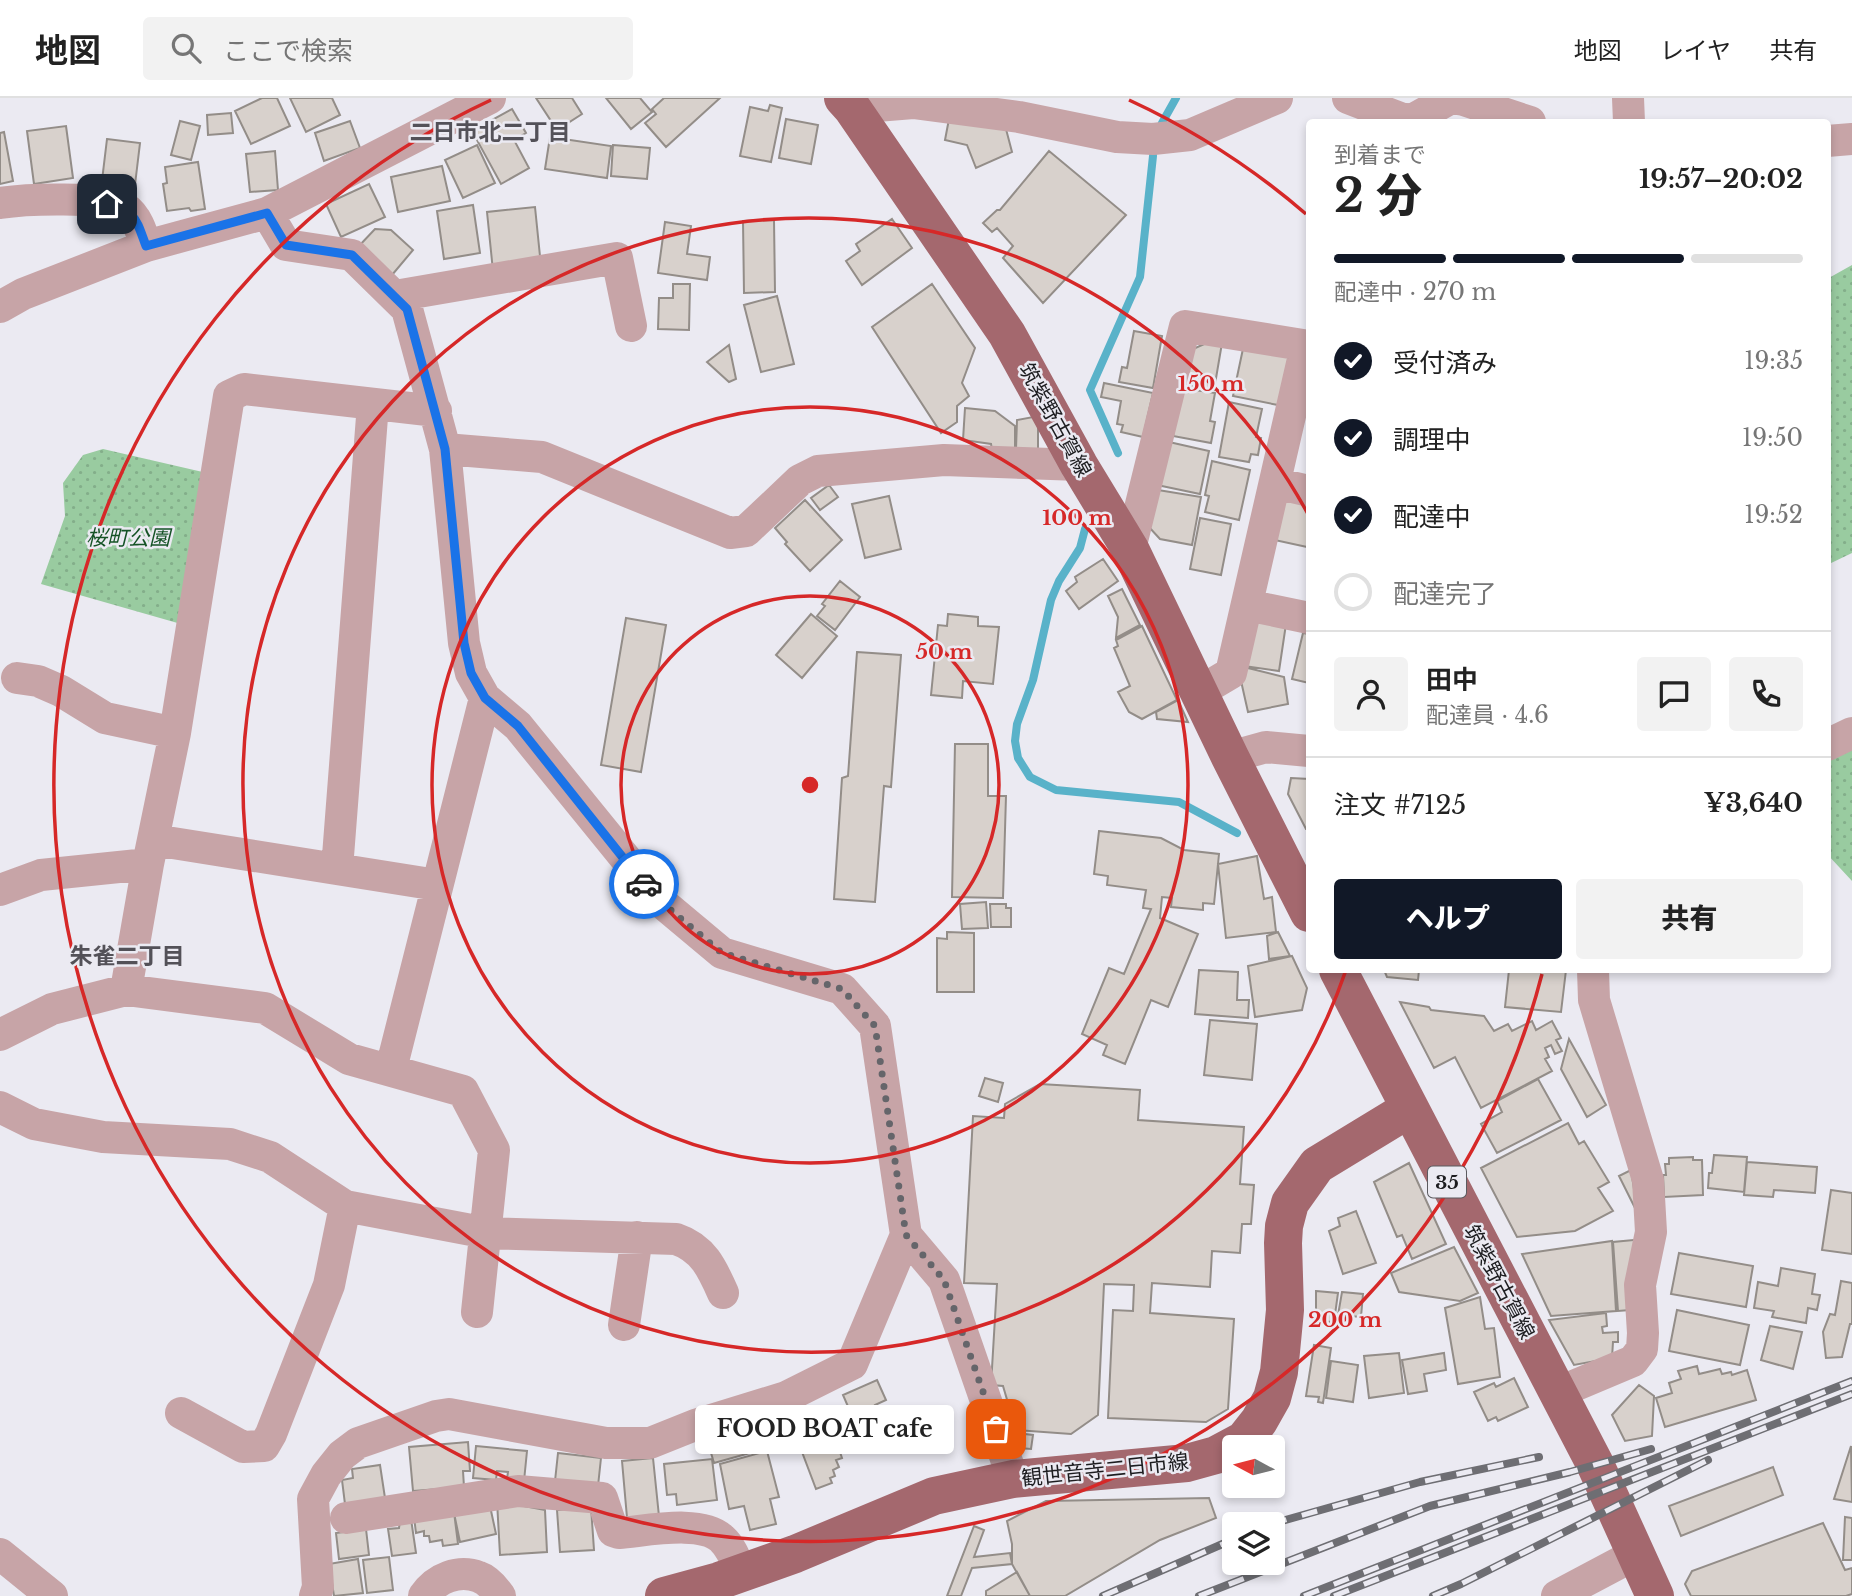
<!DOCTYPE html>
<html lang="ja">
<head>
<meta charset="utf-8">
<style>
  body { margin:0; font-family:"Libre Baskerville","Noto Sans JP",serif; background:#f2f2f2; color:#222; height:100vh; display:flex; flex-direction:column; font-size:26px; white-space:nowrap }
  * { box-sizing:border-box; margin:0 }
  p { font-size:23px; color:#767676 }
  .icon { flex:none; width:38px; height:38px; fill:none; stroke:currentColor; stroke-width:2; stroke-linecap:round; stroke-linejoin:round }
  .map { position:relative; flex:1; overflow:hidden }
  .details { position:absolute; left:1306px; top:21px; width:525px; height:854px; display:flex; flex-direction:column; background:#fff; border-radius:7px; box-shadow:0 4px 10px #0003 }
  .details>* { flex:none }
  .needle { width:46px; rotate:277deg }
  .controls { position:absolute; left:1222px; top:1337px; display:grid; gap:14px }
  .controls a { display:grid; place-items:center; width:63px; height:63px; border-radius:7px; background:#fff; box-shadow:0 4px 10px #0003; font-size:35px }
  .pin { position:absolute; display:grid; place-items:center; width:60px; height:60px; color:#fff; margin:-30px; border-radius:14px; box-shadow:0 4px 10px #0006 }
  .courier { position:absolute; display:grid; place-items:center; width:70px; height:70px; margin:-35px; border:5px solid #1a73e8; border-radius:50%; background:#fff; color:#222; box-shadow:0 2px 9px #0007 }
  .bubble { position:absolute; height:49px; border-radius:7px; background:#fff; box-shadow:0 4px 10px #0003; font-size:23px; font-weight:800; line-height:49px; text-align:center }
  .summary em { font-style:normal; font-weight:800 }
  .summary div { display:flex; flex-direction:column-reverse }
  .summary { display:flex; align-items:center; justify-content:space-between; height:119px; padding:0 28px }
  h1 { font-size:46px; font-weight:800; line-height:52px }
  .bar { display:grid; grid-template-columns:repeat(4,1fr); gap:10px 7px; align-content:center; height:84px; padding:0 28px }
  .bar i { height:9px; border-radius:5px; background:#e0e0e0 }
  .bar .current { background:#111827 }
  .bar p { grid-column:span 4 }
  .line { display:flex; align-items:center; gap:18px; padding:0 28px; border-top:2px solid #e0e0e0 }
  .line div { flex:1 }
  .round { display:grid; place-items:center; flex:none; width:74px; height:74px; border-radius:7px; background:#f2f2f2 }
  ol { padding:0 28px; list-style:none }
  li { display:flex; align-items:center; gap:21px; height:77px }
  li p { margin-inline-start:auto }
  li .icon { padding:7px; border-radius:50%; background:#111827; color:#fff; stroke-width:4 }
  li:last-child { color:#767676 }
  li i { width:38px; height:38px; border:4px solid #e0e0e0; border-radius:50% }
  .cta { display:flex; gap:14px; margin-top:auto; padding:14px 28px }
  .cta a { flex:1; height:80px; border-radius:7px; background:#111827; color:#fff; font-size:28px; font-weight:800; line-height:80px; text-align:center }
  .cta a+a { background:#f2f2f2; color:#222 }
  header { display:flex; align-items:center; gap:42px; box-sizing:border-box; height:98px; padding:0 35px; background:#fff; border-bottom:2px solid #e0e0e0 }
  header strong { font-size:33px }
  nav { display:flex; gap:38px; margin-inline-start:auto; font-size:24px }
  .search { width:490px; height:63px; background:#f2f2f2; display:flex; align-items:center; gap:18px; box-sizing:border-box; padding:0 24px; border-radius:7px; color:#767676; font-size:26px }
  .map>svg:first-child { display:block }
  .park { fill:url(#park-dots) }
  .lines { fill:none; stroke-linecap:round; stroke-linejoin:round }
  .stream { stroke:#59b2c9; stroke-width:8 }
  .building { fill:#d8d1cc; stroke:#938d88; stroke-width:2 }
  .minor { stroke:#c7a4a7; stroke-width:32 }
  .major { stroke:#a4686e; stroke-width:38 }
  .rail-casing { stroke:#6e6e73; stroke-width:8 }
  .rail { stroke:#ebeaf2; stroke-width:5; stroke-dasharray:16; stroke-linecap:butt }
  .done { stroke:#65656a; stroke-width:7; stroke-dasharray:0 12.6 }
  .route { stroke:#1a73e8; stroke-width:9 }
  .ring { fill:none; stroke:#d62828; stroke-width:3.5 }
  .labels { text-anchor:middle; stroke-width:5; stroke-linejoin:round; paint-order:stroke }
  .shield { fill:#ebeaf2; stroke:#5b5a5f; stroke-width:2 }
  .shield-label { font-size:19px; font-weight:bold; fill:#1d1d20 }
  .street-label { font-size:21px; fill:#1d1d20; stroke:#ebeaf2 }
  .park-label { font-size:21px; font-style:italic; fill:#155326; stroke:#ebeaf2 }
  .neighbourhood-label { font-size:23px; font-weight:bold; fill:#535158; stroke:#ebeaf2 }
  .centre { fill:#d62828; stroke:#ebeaf2; stroke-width:3.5 }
  .ring-label { font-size:21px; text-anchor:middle; font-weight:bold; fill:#d62828; stroke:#ebeaf2; stroke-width:5; stroke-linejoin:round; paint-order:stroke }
</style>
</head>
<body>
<header>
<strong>地図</strong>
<div class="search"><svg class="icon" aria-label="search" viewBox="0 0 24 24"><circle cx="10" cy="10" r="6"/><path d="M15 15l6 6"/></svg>ここで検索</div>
<nav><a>地図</a><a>レイヤ</a><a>共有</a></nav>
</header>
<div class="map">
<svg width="1852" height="1498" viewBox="0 0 1852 1498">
  <defs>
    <pattern id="park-dots" width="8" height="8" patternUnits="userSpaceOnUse" patternTransform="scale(1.75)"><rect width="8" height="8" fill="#99cba0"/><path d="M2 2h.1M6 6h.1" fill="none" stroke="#83ae8a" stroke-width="1.8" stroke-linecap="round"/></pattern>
  </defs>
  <rect width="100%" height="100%" fill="#ebeaf2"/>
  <path class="park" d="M1852 167V455L1827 467V181Z
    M103 351 207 375 181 526 41 486 65 418 63 385 83 357Z
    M1852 644V783L1827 756V656Z"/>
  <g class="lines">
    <path class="stream" d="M1162 25 1176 0
      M1118 355 1090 292 1140 179 1153 58
      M1085 431 1080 450 1059 483 1051 502 1033 582 1017 626 1015 643 1018 660 1030 679 1056 692 1179 704 1237 735"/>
  </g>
  <path class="building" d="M262 0H277L290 28 251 46 235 13Z
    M290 0H332L340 17 306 34Z
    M536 0H572L582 16 557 32Z
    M606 0H640L652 14 631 31Z
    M664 0H720L666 49 645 25 656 16 652 11Z
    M770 7 782 10 771 64 740 58 750 9 768 13Z
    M512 11 526 35 514 42 529 70 501 86 472 33Z
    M231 15 233 35 208 37 207 17Z
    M786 21 818 27 811 66 779 60Z
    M949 21 1006 31 1012 54 976 70 967 47 945 42Z
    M180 23 200 28 191 62 171 57Z
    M350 23 360 50 324 63 315 35Z
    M66 28 73 80 34 86 27 33Z
    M4 34 13 83 0 86V35Z
    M550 39 611 48 607 80 545 71Z
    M107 41 140 45 134 95 101 91Z
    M477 47 495 85 463 100 445 62Z
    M613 47 650 50 647 81 611 78Z
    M275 53 278 92 250 94 246 56Z
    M1049 53 1126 117 1043 205 1003 160 1013 148 997 130 992 134 983 125 997 112H1000Z
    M198 64 205 111 191 113 189 110 167 113 163 86 167 85 165 69Z
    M442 68 450 103 398 114 391 79Z
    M369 86 385 119 341 139 326 106Z
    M473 107 480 155 444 161 437 113Z
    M535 109 541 168 493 173 487 114Z
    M892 121 912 150 862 187 846 163 860 153 856 146Z
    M774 122 775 194 744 195 743 123Z
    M665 124 691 128 687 156 710 159 707 182 658 175Z
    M375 131 391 132 413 152 392 177 358 149Z
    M673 186H690L689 232 658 231 659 200H673Z
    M932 186 975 250 962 285 969 298 957 308V324L941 335 872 229Z
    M777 198 794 266 761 274 744 207Z
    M1134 233 1162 238 1153 290 1119 284 1122 269 1127 270Z
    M1211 243 1222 245 1214 292 1183 286 1193 251Z
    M1244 246 1290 254 1278 307 1233 298Z
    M729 247 736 281 729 284 707 264Z
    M1104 285 1153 295 1143 339 1121 334 1123 327 1117 326 1121 303 1101 299Z
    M1181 290 1215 295 1210 323 1215 324 1211 345 1173 338Z
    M1229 304 1262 311 1256 339 1261 340 1258 357 1251 356 1249 364 1219 359Z
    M965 310 995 313 1015 328V354L992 352 991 346 963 342Z
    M1033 319 1038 328V351H1016L1017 322Z
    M1169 344 1209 353 1200 396 1157 387Z
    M1212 363 1250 372 1239 422 1205 414 1209 398 1205 397Z
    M829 387 838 399 820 412 811 400Z
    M1158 392 1201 399 1192 447 1160 441 1148 428Z
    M889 398 901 451 865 460 852 406Z
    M805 402 842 442 810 473 785 446 787 444 775 430Z
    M1278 402H1309L1307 449 1270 441Z
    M1200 420 1231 426 1221 477 1190 471Z
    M1103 461 1118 483 1079 511 1066 493 1077 484 1075 479Z
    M840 483 860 499 835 532 817 518 825 508 822 506Z
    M1122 491 1140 527 1116 540 1118 519 1108 498Z
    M811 516 837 538 802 580 776 557Z
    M948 516 978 519V528L999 529 993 586 963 583 962 600 931 597 938 527 947 528Z
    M626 520 666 527 641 674 601 667Z
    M1251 520 1286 526 1279 573 1244 568Z
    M1142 528 1177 602 1142 621 1129 614 1118 594 1130 588 1114 550 1118 548 1116 542Z
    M1303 535 1309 536V585L1292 581Z
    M857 554 901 557 891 689 884 688 875 804 834 801 842 680 848 678Z
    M1248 570 1284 579 1288 606 1248 614 1239 574Z
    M1178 602 1188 624 1157 621 1156 614Z
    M955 646H988V698H1006L1003 800 952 799Z
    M1291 680 1309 681V731H1306L1288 696Z
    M1099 733 1161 740 1184 752 1219 756 1214 806 1203 805V812L1171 809 1172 800 1162 799 1160 820 1198 836 1168 909 1151 902 1125 966 1103 957 1107 947 1082 936 1109 870 1124 876 1151 811 1143 810 1146 792 1107 787 1108 778 1094 776Z
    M1257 758 1264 801 1272 799 1276 834 1226 840 1218 766Z
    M986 804 988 830 962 831 960 806Z
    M990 806H1006V810H1011V829H991Z
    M947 834 974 835V894H937V840L947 841Z
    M1278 834 1290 858 1269 861 1267 838Z
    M1292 858 1307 890 1302 912 1255 919 1248 868Z
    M1199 872 1238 874 1237 902H1249L1248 920 1195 916Z
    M1384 872H1419L1418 882 1387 879Z
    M1509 872H1566L1561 914 1505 909Z
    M1400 904 1429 909 1431 912 1484 918 1494 933 1508 926 1512 933 1532 923 1536 932 1552 923 1561 940 1556 942 1562 953 1555 956 1551 947 1545 950 1549 959 1545 961 1552 973 1481 1010 1455 959 1434 970Z
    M1210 922 1257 926 1252 982 1204 977Z
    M1569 941 1606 1007 1587 1019 1561 971Z
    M985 980 1003 985 998 1004 979 998Z
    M1538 981 1561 1022 1497 1055 1481 1026 1502 1014 1497 1003Z
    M1040 986 1140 992 1138 1022 1244 1029 1240 1086 1254 1087 1251 1126H1242L1240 1155 1212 1153 1210 1189 1152 1185 1150 1215 1234 1221 1228 1311 1206 1324 1108 1320 1113 1212 1133 1213 1134 1187 1104 1186 1098 1317 1071 1336 1016 1332 1003 1288 991 1287 997 1186 964 1185 973 1018 1004 1020 1005 1006Z
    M1568 1025 1579 1046 1584 1043 1609 1084 1598 1090 1613 1113 1575 1133 1517 1139 1481 1070Z
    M1714 1057 1747 1059 1744 1094 1708 1090 1709 1075H1712Z
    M1693 1059V1062H1702L1703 1097 1664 1099 1663 1077H1666L1665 1066H1669V1060Z
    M1747 1064 1817 1069 1815 1095 1774 1092 1773 1099 1744 1097Z
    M1409 1065 1446 1146 1412 1161 1402 1137 1397 1139 1374 1084Z
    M1631 1072 1638 1116 1619 1078Z
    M1831 1092 1852 1095V1156L1822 1152Z
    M1356 1113 1376 1165 1343 1176 1329 1133 1340 1128 1338 1120Z
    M1644 1141 1630 1212 1618 1213 1613 1144Z
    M1612 1143 1616 1213 1551 1218 1522 1156Z
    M1454 1149 1478 1195 1460 1203 1399 1194 1391 1175Z
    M1679 1155 1753 1168 1746 1209 1671 1196Z
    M1781 1170 1815 1176 1812 1196 1820 1197 1817 1212 1808 1210 1806 1225 1772 1219 1774 1213 1754 1210 1758 1184 1778 1188Z
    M1841 1183 1852 1185V1226H1850L1842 1259 1826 1260 1823 1234 1830 1216 1835 1217Z
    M1316 1193 1338 1195 1334 1224 1316 1223Z
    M1342 1194 1363 1196 1361 1219 1338 1217Z
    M1480 1199 1485 1231 1494 1230 1500 1279 1458 1286 1445 1210Z
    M1677 1212 1749 1227 1740 1267 1669 1253Z
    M1606 1215 1607 1228 1602 1229 1603 1235 1618 1234V1244H1613L1612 1260 1574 1267 1549 1222Z
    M1770 1228 1802 1234 1793 1271 1761 1262Z
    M1314 1247 1331 1250 1323 1305 1318 1304 1319 1299 1306 1298Z
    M1399 1255 1404 1295 1369 1300 1364 1258Z
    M1444 1255 1446 1272 1424 1276 1427 1293 1408 1296 1402 1262Z
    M1331 1263 1358 1267 1353 1304 1326 1300Z
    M1697 1268 1699 1276 1720 1271 1722 1276 1731 1274 1732 1277 1747 1272 1756 1302 1665 1329 1656 1300 1672 1295 1669 1285 1681 1281 1678 1273Z
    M1514 1280 1528 1309 1498 1323 1496 1319 1488 1323 1474 1294 1494 1285 1496 1289Z
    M877 1282 886 1302 875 1307 879 1316 871 1320 874 1327 859 1334 843 1297Z
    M1639 1287 1654 1298 1652 1338 1625 1343 1612 1317Z
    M843 1321 853 1348 840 1354 842 1360 836 1362 839 1369 833 1372 835 1378 830 1380 832 1385 816 1391 796 1338Z
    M749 1326 757 1353 714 1365 706 1338Z
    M1015 1335 1033 1337 1031 1351 1019 1350 1020 1346H1014Z
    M468 1344 470 1373H463L464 1389 413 1393 409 1349Z
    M476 1348 527 1353 524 1383 507 1381 508 1374 497 1373 496 1382 473 1380Z
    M1851 1348 1852 1404 1834 1401Z
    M767 1353 779 1399 770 1401 776 1426 750 1432 744 1408 729 1411 720 1366Z
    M558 1355 601 1360 598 1388 555 1383Z
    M653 1360 660 1428 628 1431 622 1363Z
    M712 1361 717 1402 677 1407 676 1396 667 1397 664 1366Z
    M380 1367 385 1400 345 1406 342 1382 353 1380 352 1371Z
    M1773 1369 1783 1397 1681 1438 1669 1408Z
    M1209 1400 1216 1420 1160 1442 1065 1498H1030L1012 1466V1446L1007 1423 1046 1403Z
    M497 1403 545 1412 547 1454 500 1457Z
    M490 1408 496 1436 460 1444 454 1415Z
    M591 1409 594 1452 560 1454 557 1412Z
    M454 1414 458 1446 443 1448 442 1442 430 1444 429 1438H424V1433L416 1435 414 1419Z
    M1845 1419 1852 1420V1462H1843Z
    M411 1421 416 1455 392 1458 388 1431 399 1430 400 1423Z
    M1823 1425 1845 1472 1852 1470V1496L1846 1498H1691L1685 1486 1692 1473Z
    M974 1428 984 1432 974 1459 1010 1455 1012 1466 972 1470 961 1498H947Z
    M366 1431 369 1457 339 1461 336 1435Z
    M389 1459 393 1492 367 1495 363 1462Z
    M358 1461 363 1495 334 1498 329 1466Z
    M1017 1474 1030 1498H986V1493Z"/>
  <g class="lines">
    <path class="minor" d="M1348 0 1400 20 1412 22 1451 0 1464 2 1530 24
      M1628 0 1629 24
      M852 10 913 5 1019 19 1117 39 1153 41 1190 37 1277 0
      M1827 43 1852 41
      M0 105C25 101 103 98 125 110 137 118 142 135 146 148
      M267 115 286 147 352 157 407 211 445 351 464 545 471 575 485 600 518 628 661 804 722 855 842 891 875 928 906 1137 852 1266 786 1299 695 1327 650 1345H606L449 1316 436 1318 358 1345 342 1357 326 1377 313 1401 318 1489 315 1498
      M395 198 617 160 631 228
      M0 209 23 196 146 148 267 115 490 0
      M445 351 542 359 730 435 746 433 800 382 818 373 944 362 1079 367
      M1275 385 1309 393
      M1130 451 1185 228 1309 248
      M1247 507 1309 520
      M17 580 38 583 61 593 105 620 175 635
      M1199 594 1231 575 1306 248
      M1827 647 1852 635
      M1230 659 1266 649 1309 653
      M154 742 437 787
      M337 771 373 306
      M0 792 41 777 148 766
      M126 892 148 766 175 635 229 298 244 291 436 313
      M0 937 52 911 126 892 265 910 349 961 463 993 494 1052 477 1214
      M391 971 485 600
      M0 1009 34 1026 103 1039 230 1046 270 1059 345 1108 487 1135 676 1141C703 1150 712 1170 723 1195
      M906 1137 944 1182 1013 1381
      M624 1227 637 1139
      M1557 1295 1633 1263 1642 1251 1643 1235 1640 1187 1651 1134 1648 1082 1594 902 1593 872
      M181 1315 243 1349 264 1348 271 1336 329 1187 345 1108
      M346 1420 518 1393 602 1400 613 1433 619 1435C646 1433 702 1421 722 1441 732 1450 736 1463 741 1475
      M0 1456 52 1498
      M424 1498C436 1480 459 1471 479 1479 488 1482 495 1491 500 1498
      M1557 1498 1636 1456"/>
    <path class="major" d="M843 0 852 10 1007 236 1079 367 1130 451 1230 659 1309 815
      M1338 872 1595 1366 1655 1498
      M664 1498 719 1483 795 1456 934 1398 1013 1381 1187 1365 1216 1357 1244 1342 1259 1323 1272 1300 1279 1274 1285 1212 1283 1145 1284 1128 1290 1105 1317 1067 1409 1011"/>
    <g class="rail-casing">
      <path id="rail" d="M1271 1426 1420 1384 1539 1359
        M1103 1498 1234 1441
        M1199 1498 1430 1408 1570 1374 1651 1351
        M1304 1498 1852 1283
        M1334 1498 1852 1296
        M1433 1498 1461 1486 1708 1362"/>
    </g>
    <use href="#rail" class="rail"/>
  </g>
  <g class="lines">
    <path class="done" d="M644 786 661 804 722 855 842 891 875 928 906 1137 944 1182 996 1331"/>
    <path class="route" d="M107 106C136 113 136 121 146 148L267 115 286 147 352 157 407 211 445 351 464 545 471 575 485 600 518 628 644 786"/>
  </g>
  <g class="ring">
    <circle cx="810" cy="687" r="189"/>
    <circle cx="810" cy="687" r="378"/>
    <path d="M1346 872A567 567 0 1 1 1308 416"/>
    <path d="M1542 876A756 756 0 1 1 491 2M1129 2A756 756 0 0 1 1306 116"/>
  </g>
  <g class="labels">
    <rect class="shield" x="1428" y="1068.5" width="38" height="31" rx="5"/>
    <g class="shield-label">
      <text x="1447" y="1091">35</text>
    </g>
    <g class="street-label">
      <text transform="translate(1055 322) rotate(61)" y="7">筑紫野古賀線</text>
      <text transform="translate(1499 1184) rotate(62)" y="7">筑紫野古賀線</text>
      <text transform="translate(1105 1372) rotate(-6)" y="7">観世音寺二日市線</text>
    </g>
    <g class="park-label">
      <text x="128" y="447">桜町公園</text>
    </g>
    <g class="neighbourhood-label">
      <text x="490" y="42">二日市北二丁目</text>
      <text x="127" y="866">朱雀二丁目</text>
    </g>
  </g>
  <circle cx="810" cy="687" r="10" class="centre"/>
  <g class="ring-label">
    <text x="1211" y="293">150 m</text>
    <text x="1077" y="427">100 m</text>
    <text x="944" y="561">50 m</text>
    <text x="1345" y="1229">200 m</text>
  </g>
</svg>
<div class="controls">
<a><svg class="needle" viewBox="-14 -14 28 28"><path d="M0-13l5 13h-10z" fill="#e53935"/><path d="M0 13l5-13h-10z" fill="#767676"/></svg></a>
<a><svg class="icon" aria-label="layers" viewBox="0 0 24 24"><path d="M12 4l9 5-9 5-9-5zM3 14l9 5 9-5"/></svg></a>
</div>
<div class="pin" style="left:996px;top:1331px;background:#ea580c"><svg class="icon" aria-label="bag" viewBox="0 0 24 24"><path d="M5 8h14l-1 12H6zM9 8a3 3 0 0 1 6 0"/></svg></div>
<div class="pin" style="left:107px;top:106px;background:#1f2937"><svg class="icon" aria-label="home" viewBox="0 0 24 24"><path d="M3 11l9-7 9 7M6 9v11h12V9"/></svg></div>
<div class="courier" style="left:644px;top:786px"><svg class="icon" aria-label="car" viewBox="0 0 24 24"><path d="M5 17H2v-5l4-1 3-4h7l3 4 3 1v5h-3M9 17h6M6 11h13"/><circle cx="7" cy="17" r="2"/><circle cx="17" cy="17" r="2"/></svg></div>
<div class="bubble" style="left:695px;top:1307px;width:259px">FOOD BOAT cafe</div>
<section class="details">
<div class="summary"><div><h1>2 分</h1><p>到着まで</p></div><em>19:57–20:02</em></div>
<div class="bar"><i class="current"></i><i class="current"></i><i class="current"></i><i></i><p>配達中 · 270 m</p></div>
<ol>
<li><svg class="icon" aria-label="check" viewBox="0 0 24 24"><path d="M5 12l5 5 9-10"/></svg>受付済み<p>19:35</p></li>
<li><svg class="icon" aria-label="check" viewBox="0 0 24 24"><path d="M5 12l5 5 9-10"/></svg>調理中<p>19:50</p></li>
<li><svg class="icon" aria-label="check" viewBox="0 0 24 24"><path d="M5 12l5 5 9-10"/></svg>配達中<p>19:52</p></li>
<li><i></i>配達完了</li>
</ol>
<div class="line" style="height:126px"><a class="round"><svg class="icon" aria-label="person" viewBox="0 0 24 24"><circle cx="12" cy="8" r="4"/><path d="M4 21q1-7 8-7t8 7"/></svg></a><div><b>田中</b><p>配達員 · 4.6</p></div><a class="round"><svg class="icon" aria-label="chat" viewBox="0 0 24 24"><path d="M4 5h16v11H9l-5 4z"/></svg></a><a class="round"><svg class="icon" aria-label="phone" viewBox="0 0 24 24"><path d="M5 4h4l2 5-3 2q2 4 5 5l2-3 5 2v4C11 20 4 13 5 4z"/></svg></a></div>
<div class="line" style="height:91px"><div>注文 #7125</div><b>¥3,640</b></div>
<div class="cta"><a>ヘルプ</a><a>共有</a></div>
</section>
</div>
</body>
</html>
